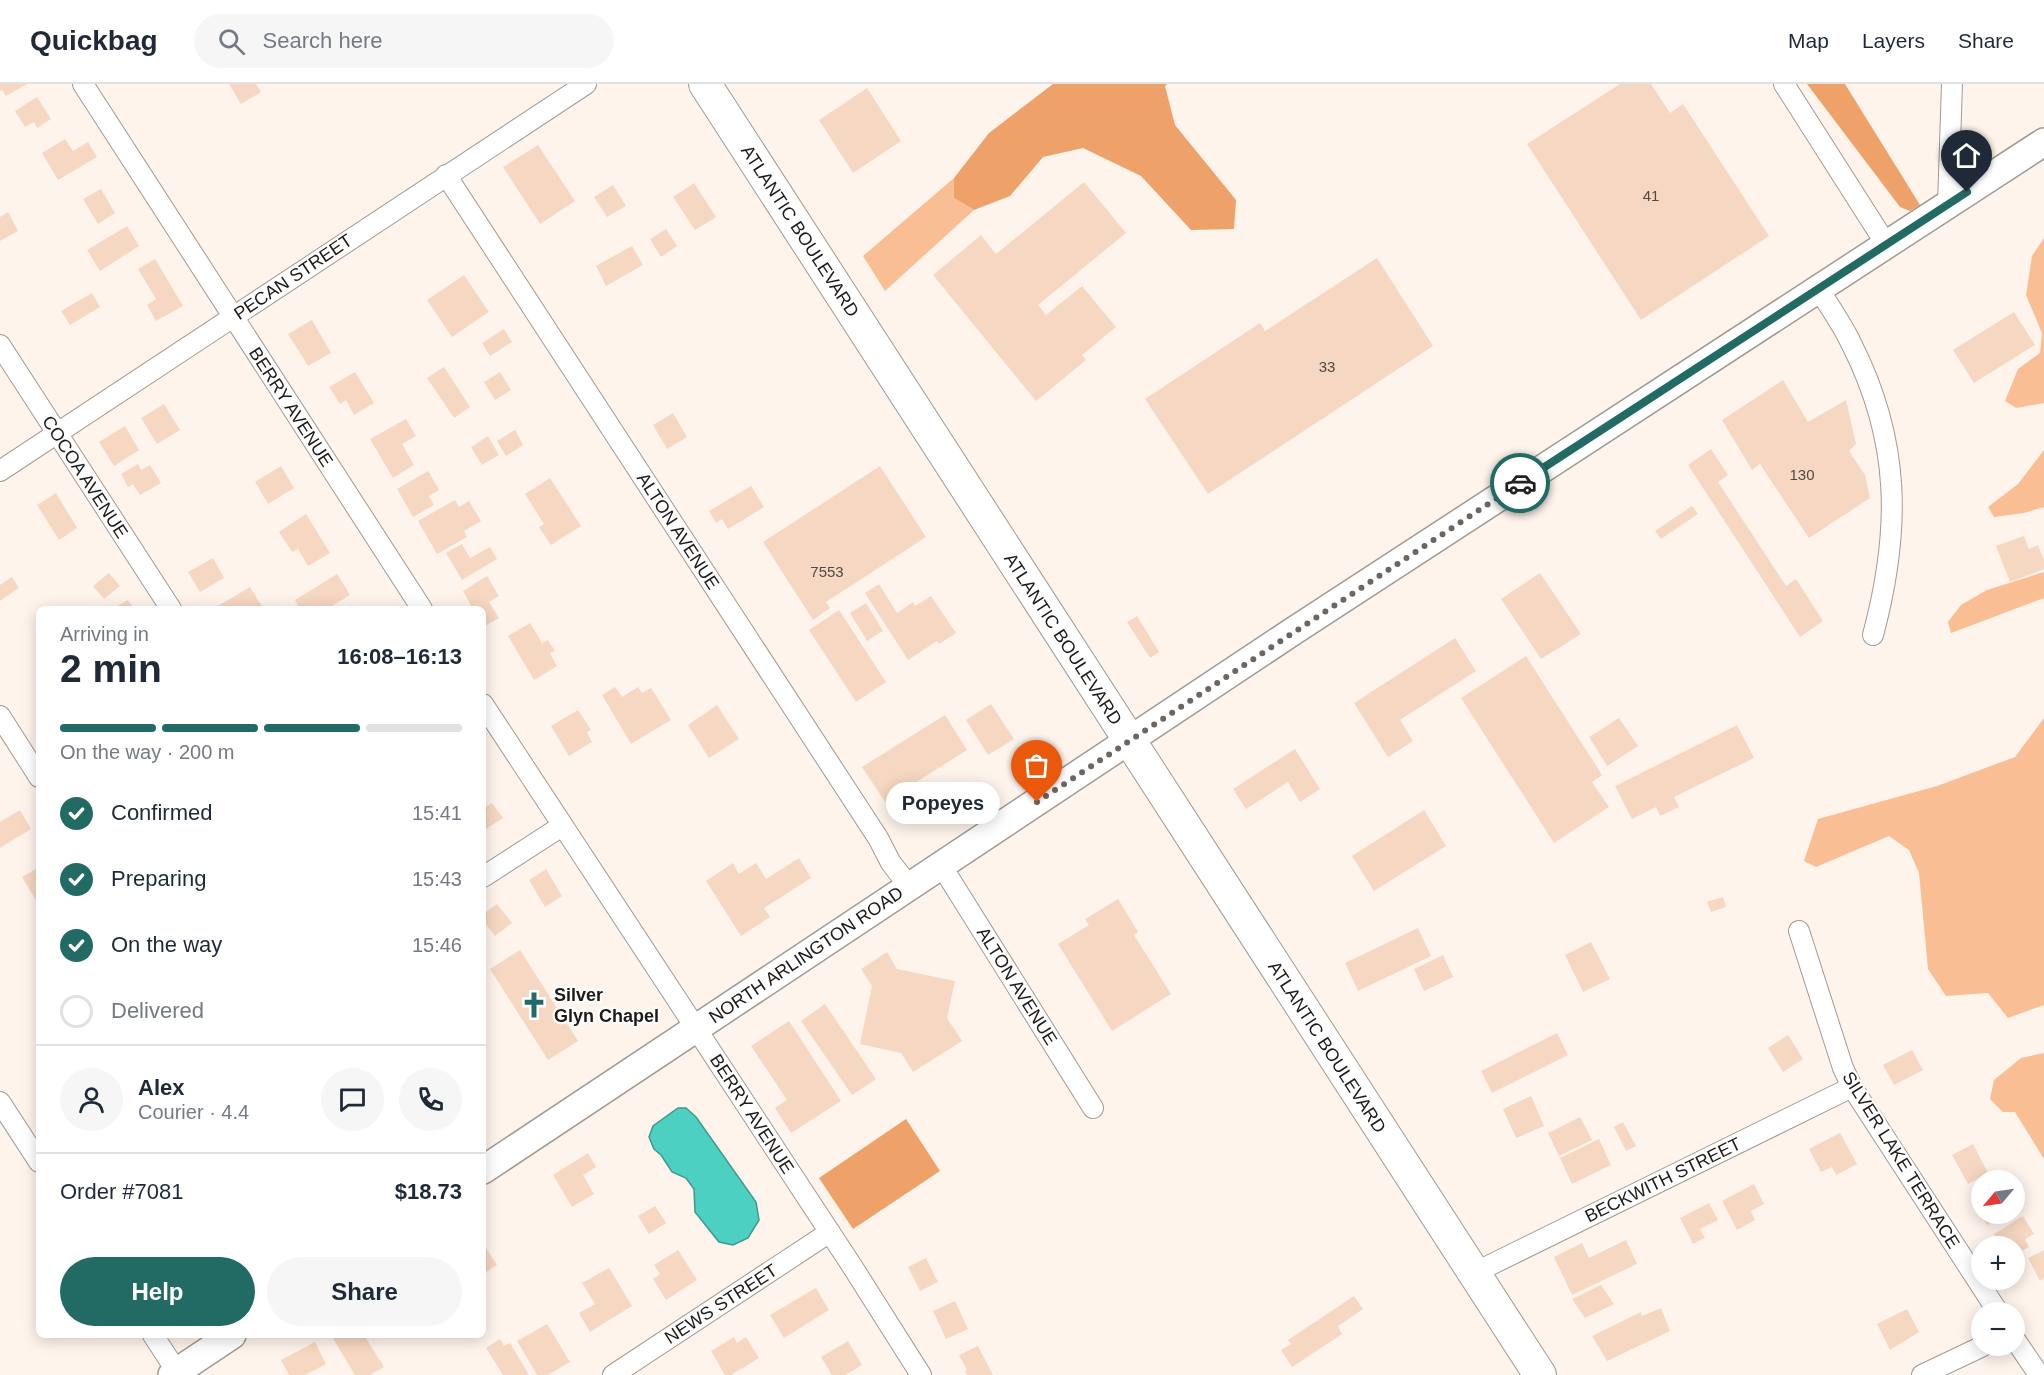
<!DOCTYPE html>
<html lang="en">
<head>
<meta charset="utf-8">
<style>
  body { margin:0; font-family:Arial,sans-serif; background:#f6f6f7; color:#1f2937; height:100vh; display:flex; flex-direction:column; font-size:22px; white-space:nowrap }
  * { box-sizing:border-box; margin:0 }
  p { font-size:20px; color:#747a83 }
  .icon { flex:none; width:33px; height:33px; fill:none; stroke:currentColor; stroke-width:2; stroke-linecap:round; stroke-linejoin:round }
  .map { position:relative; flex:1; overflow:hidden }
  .panel { position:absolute; left:36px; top:522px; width:450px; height:732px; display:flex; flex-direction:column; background:#fff; border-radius:9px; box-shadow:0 3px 15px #0003 }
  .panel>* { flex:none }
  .needle { width:39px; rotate:241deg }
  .buttons { position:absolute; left:1971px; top:1086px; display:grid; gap:12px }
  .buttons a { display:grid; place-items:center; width:54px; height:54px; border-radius:50%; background:#fff; box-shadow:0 3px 15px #0003; font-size:30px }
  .pin { position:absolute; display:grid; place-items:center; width:51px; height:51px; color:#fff; margin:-62px -26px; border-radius:50% 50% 50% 0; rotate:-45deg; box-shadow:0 0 6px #0007 }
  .pin .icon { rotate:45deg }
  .courier { position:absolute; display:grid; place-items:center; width:60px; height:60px; margin:-30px; border:4px solid #226b64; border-radius:50%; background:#fff; color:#222; box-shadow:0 2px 8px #0007 }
  .bubble { position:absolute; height:42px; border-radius:21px; background:#fff; box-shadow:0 3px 15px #0003; font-size:20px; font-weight:600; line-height:42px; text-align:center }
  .overview em { font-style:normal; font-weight:600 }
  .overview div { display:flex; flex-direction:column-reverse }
  .overview { display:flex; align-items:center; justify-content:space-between; height:102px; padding:0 24px }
  h1 { font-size:39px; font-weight:600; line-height:45px }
  .bar { display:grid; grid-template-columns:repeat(4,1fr); gap:9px 6px; align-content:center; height:72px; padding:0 24px }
  .bar i { height:8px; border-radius:4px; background:#e0e1e3 }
  .bar .active { background:#226b64 }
  .bar p { grid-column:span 4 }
  .line { display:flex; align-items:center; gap:15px; padding:0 24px; border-top:2px solid #e0e1e3 }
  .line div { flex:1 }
  .round { display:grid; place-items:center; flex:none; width:63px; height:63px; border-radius:32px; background:#f6f6f7 }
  ol { padding:0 24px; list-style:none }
  li { display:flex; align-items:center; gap:18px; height:66px }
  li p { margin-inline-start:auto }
  li .icon { padding:6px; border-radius:50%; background:#226b64; color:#fff; stroke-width:4 }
  li:last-child { color:#747a83 }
  li i { width:33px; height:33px; border:3px solid #e0e1e3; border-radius:50% }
  .button { display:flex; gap:12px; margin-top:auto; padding:12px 24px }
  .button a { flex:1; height:69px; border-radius:36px; background:#226b64; color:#fff; font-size:24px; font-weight:600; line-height:69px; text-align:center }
  .button a+a { background:#f6f6f7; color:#1f2937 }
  header { display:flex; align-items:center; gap:36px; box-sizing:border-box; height:84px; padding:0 30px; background:#fff; border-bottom:2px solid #e0e1e3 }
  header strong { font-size:28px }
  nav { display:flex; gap:33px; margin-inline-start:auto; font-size:21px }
  .search { width:420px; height:54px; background:#f6f6f7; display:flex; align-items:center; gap:15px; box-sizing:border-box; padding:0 21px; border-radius:33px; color:#747a83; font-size:22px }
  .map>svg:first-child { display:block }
  .green { fill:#f9be94 }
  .forest { fill:#eea26a }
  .water { fill:#4cd0c2; stroke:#3e998f; stroke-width:1.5 }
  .building { fill:#f6d7c1 }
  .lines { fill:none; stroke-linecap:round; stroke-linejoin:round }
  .street-casing { stroke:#a39992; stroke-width:22 }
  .secondary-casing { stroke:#a39992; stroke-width:30 }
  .primary-casing { stroke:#a39992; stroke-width:34 }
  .street { stroke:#fff; stroke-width:20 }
  .secondary { stroke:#fff; stroke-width:27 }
  .primary { stroke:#fff; stroke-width:32 }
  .done { stroke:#6c6662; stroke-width:6; stroke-dasharray:0 10.8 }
  .route { stroke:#226b64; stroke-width:8 }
  .labels { text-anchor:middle; stroke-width:4.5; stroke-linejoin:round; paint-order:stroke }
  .number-label { font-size:15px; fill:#534942 }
  .street-label { font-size:18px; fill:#1d1a17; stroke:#fff }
  .poi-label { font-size:18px; font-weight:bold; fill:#1d1a17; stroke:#fff; text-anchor:start }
</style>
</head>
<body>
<header>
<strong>Quickbag</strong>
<div class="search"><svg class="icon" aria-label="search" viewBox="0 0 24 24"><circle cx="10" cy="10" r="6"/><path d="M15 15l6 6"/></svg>Search here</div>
<nav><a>Map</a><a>Layers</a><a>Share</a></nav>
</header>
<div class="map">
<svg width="2044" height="1291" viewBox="0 0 2044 1291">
  <rect width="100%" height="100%" fill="#fef4ec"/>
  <path class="green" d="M954 94V114L974 126 885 207 863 172Z
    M2044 154V319L2016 324 2005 317 2018 285 2040 269 2042 249 2026 211 2032 172Z
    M2044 366V423L2024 429 1994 433 1988 423 2018 400Z
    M2044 488V514L1951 549 1948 538 1961 521 1987 506Z
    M2044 634V921L2008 934 1988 909 1946 912 1928 885 1919 789 1909 766 1889 752 1816 783 1804 777 1818 735 1937 702 2015 673Z
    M2044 969V1075L2015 1028H2003L1990 1015 1994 996 2021 974Z"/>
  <path class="forest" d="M1053 0H1167L1165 2 1175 41 1236 116 1234 145 1191 146 1141 92 1083 64 1043 73 1010 112 974 126 954 114V94L989 49Z
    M1807 0H1845L1920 121 1910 127 1900 123Z
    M906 1035 940 1087 853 1145 819 1094Z"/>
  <path class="water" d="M678 1024H686L696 1033 756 1118 759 1136 748 1154 733 1161 719 1158 695 1128 694 1105 686 1094 672 1088 661 1071 654 1065 649 1053 653 1042Z"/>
  <path class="building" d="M0 0H27L6 12 2 6 0 7Z
    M229 0H256L261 8 241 20Z
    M1620 0H1651L1670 29 1683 20 1769 152 1641 236 1527 60Z
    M867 4 901 57 853 89 819 36Z
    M37 13 51 35 37 44 34 38 25 43 15 27Z
    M65 55 73 67 88 58 97 73 58 96 42 69Z
    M538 61 575 117 540 140 503 83Z
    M1084 98 1126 149 1038 221 1046 231 1082 202 1116 243 1082 271 1086 276 1036 317 933 191 981 151 996 170Z
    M694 99 716 133 695 146 673 113Z
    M613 101 626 122 607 133 594 113Z
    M101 105 115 129 98 140 83 115Z
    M8 128 18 147 0 157V133Z
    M127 142 139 162 100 187 87 166Z
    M666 145 677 162 661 173 650 155Z
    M632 162 643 181 606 202 596 182Z
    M1377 174 1433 262 1208 410 1145 315 1260 239 1265 247Z
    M155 175 183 222 156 237 147 221 156 215 138 185Z
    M464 191 489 228 452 253 427 216Z
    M92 209 100 223 70 241 61 227Z
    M2014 228 2035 261 1974 299 1953 266Z
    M312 236 331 269 308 282 288 250Z
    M504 245 512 258 490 272 482 259Z
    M444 283 470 323 454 334 427 294Z
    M355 288 374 319 354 331 346 316 340 320 329 303Z
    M500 288 511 306 495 316 484 298Z
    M1783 296 1808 338 1846 316 1856 360 1849 367 1865 391 1870 414 1809 454 1760 380 1752 386 1722 336Z
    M164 320 180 346 157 360 141 334Z
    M673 329 687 353 667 365 653 341Z
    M406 335 416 352 402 360 414 381 393 394 370 355Z
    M125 342 139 366 114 382 99 358Z
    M515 346 523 361 506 372 497 357Z
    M488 352 499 371 482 381 471 363Z
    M1711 365 1728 391 1718 398 1786 502 1796 495 1823 537 1800 553 1688 381Z
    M138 380 141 386 150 381 161 399 140 411 133 400 128 403 121 390Z
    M281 382 294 404 268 420 255 398Z
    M880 382 926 453 826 518 830 524 813 536 763 458Z
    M428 387 439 406 429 412 434 421 413 433 397 405Z
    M550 394 581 442 551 461 539 443 544 440 525 410Z
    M751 402 764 423 728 445 722 435 716 439 709 427Z
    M56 409 77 444 59 456 37 421Z
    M455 416 459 423 469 417 481 437 464 447 467 453 437 470 418 437Z
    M1692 422 1698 430 1661 455 1655 447Z
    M306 430 330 469 308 482 298 465 292 468 279 448Z
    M2024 452 2029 465 2038 461 2044 476V485L2010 498 1996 462Z
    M462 460 470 474 490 463 497 475 462 496 446 469Z
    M213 474 224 494 200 508 188 488Z
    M109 489 120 502 104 515 93 502Z
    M1540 489 1581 550 1541 575 1501 515Z
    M337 490 350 511 327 525H300L295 516Z
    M487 492 499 512 489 518 499 534 483 543V525H473L463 507Z
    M12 493 19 504 0 517V501Z
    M879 500 897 529 913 518 915 522 931 512 956 549 939 560 937 557 908 576 865 509Z
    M250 503 263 524 213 525Z
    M128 516 134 525H112Z
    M866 519 883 547 867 557 850 529Z
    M839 526 886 598 856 618 809 546Z
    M1137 532 1159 568 1150 574 1127 538Z
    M530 539 542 559 548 556 555 567 550 569 557 582 534 596 508 552Z
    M1455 554 1476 587 1400 636 1413 657 1388 673 1354 619Z
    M1526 572 1602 691 1592 698 1609 723 1554 759 1461 614Z
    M615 603 622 613 638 603 642 609 651 604 671 636 631 660 602 611Z
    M991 620 1014 655 988 671 966 636Z
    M717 621 739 655 709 674 688 641Z
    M578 626 591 646 587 648 592 658 569 672 551 642Z
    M945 631 967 666 885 718 862 683Z
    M1619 634 1638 662 1607 682 1589 653Z
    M1737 641 1754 674 1674 713 1679 723 1660 732 1656 723 1632 735 1615 702Z
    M1295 665 1320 705 1300 718 1288 698 1246 725 1233 705Z
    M492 719 503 734 483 747V725Z
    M20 726 31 745 0 764V738Z
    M1424 726 1446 762 1374 807 1352 772Z
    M799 774 811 794 764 824 770 833 741 852 706 797 733 779 739 790 756 779 766 795Z
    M39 783V817L37 818 22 793Z
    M546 785 562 812 545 823 529 796Z
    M1723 813 1726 823 1711 828 1707 818Z
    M1118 815 1138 848 1134 851 1171 910 1112 947 1058 860 1089 841 1085 835Z
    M497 820 512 839 495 852 483 836V830Z
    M1418 844 1431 872 1358 907 1345 879Z
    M1591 858 1610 895 1583 908 1565 871Z
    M520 866 578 957 548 976 490 885Z
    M887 868 897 885 955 897 947 934 962 957 913 988 901 969 860 960 872 902 861 885Z
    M1443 871 1453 893 1424 907 1414 885Z
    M825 920 876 995 852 1011 801 937Z
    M789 937 841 1017 791 1049 775 1024 787 1016 751 962Z
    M1557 949 1568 971 1492 1009 1481 987Z
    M1788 951 1803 975 1783 988 1768 964Z
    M1912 966 1923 986 1894 1001 1883 981Z
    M1531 1012 1544 1042 1516 1054 1503 1025Z
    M1580 1033 1592 1056 1559 1072 1548 1049Z
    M1623 1038 1636 1062 1626 1067 1614 1043Z
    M1840 1049 1857 1080 1836 1091 1832 1083 1821 1088 1809 1065Z
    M1599 1055 1611 1081 1572 1100 1560 1074Z
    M1973 1060 1988 1089 1968 1100 1952 1071Z
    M588 1069 596 1083 583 1091 594 1110 572 1123 553 1091Z
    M1754 1100 1764 1120 1751 1127 1755 1136 1737 1146 1722 1117Z
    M1982 1113V1130H2006L1987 1141 1974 1118Z
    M1709 1119 1718 1136 1700 1145 1705 1154 1693 1160 1680 1134Z
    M655 1122 666 1139 649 1150 638 1132Z
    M2023 1132 2034 1150 2025 1155 2029 1163 2014 1171V1162H2001L1994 1150Z
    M1626 1156 1637 1180 1572 1211 1554 1173 1582 1159 1589 1174Z
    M483 1159 497 1181 483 1190Z
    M678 1166 697 1196 666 1216 653 1195 660 1190 654 1181Z
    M2044 1166V1194L2040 1197 2028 1174Z
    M926 1174 938 1198 920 1207 908 1183Z
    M609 1184 632 1222 590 1248 579 1229 595 1220 582 1199Z
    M1601 1201 1614 1220 1585 1234 1572 1215Z
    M816 1204 829 1226 784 1254 770 1231Z
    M1354 1212 1363 1225 1338 1242 1342 1250 1292 1283 1281 1266 1291 1260 1288 1256Z
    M955 1217 968 1245 946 1255 933 1227Z
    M1661 1224 1670 1247 1607 1277 1592 1252 1641 1228 1642 1232Z
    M1907 1225 1919 1248 1890 1266 1877 1240Z
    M547 1240 570 1278 548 1291H537L517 1257Z
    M331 1251H364L384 1283 370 1291H355Z
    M734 1253 737 1259 746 1253 759 1274 731 1291H725L711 1267Z
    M500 1255 504 1262 510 1259 529 1291H503L486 1264Z
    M848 1257 862 1281 845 1291H832L821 1273Z
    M315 1258 326 1280 305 1291H289L281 1276Z
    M978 1262 993 1291H967L965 1287 967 1286 959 1271Z"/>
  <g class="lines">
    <g class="street-casing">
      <path id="street" d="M83 0 422 525
        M1784 0 1886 160
        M446 91 878 754 891 779 909 802
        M1948 121 1952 0
        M1818 204C1829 222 1842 240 1851 259 1901 357 1901 446 1873 551
        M0 261 171 525
        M0 387 586 0
        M483 620 852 1182 921 1291
        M0 632 39 693
        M941 781 1093 1024
        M483 793 562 742
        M1799 847 1843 984 1852 1003 1998 1228
        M0 1018 39 1078
        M1474 1189 1852 1003
        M153 1251 179 1291
        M2014 1254 2039 1291
        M613 1291 830 1148
        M1922 1291 1983 1262"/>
    </g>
    <g class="secondary-casing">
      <path id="secondary" d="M483 1086 1295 546 2044 58
        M172 1291 232 1251"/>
    </g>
    <g class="primary-casing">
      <path id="primary" d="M705 0 1540 1291"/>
    </g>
    <use href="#street" class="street"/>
    <use href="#secondary" class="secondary"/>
    <use href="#primary" class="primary"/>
  </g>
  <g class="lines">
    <path class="done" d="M1037 718 1520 399"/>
    <path class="route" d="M1520 399 1967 108"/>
  </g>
  <defs>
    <g id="church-bare" transform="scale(2.07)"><path d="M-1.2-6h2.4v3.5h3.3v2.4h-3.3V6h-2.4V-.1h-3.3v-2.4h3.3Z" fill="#226b64" stroke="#fff" stroke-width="2.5" paint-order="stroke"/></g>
  </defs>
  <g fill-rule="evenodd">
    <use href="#church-bare" x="534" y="921"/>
  </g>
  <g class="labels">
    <g class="number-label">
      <text x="1651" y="117">41</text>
      <text x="1327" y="288">33</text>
      <text x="1802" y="396">130</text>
      <text x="827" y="493">7553</text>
    </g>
    <g class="street-label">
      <text transform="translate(800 147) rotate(57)" y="6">ATLANTIC BOULEVARD</text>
      <text transform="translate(293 193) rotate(-34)" y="6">PECAN STREET</text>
      <text transform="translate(291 323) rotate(57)" y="6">BERRY AVENUE</text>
      <text transform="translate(85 393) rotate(57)" y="6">COCOA AVENUE</text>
      <text transform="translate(678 447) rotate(57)" y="6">ALTON AVENUE</text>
      <text transform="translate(1063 555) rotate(57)" y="6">ATLANTIC BOULEVARD</text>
      <text transform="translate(806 871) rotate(-34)" y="6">NORTH ARLINGTON ROAD</text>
      <text transform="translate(1017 902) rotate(58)" y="6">ALTON AVENUE</text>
      <text transform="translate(1327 963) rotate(57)" y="6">ATLANTIC BOULEVARD</text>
      <text transform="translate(752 1030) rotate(57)" y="6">BERRY AVENUE</text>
      <text transform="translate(1901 1076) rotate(58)" y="6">SILVER LAKE TERRACE</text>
      <text transform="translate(1663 1096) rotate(-26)" y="6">BECKWITH STREET</text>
      <text transform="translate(721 1220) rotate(-33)" y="6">NEWS STREET</text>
    </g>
    <g class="poi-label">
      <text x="554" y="917">Silver<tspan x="554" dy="21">Glyn Chapel</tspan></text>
    </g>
  </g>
</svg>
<div class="buttons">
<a><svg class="needle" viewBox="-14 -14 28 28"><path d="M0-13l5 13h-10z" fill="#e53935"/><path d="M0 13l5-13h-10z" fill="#747a83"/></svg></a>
<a>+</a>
<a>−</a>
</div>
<div class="pin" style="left:1037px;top:718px;background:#ea580c"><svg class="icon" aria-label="bag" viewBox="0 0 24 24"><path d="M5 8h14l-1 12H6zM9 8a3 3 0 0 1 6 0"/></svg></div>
<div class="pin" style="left:1967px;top:108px;background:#1f2937"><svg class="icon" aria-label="home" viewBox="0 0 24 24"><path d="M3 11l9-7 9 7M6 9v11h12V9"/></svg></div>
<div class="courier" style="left:1520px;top:399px"><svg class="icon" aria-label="car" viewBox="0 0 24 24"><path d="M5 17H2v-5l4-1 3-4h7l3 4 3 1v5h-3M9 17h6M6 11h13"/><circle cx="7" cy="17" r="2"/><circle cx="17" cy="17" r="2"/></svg></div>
<div class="bubble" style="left:886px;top:698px;width:114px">Popeyes</div>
<section class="panel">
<div class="overview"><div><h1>2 min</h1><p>Arriving in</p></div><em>16:08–16:13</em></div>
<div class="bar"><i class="active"></i><i class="active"></i><i class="active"></i><i></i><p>On the way · 200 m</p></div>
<ol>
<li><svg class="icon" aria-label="check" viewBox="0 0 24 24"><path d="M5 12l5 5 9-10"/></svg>Confirmed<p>15:41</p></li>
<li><svg class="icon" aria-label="check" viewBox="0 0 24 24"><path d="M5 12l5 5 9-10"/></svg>Preparing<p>15:43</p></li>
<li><svg class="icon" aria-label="check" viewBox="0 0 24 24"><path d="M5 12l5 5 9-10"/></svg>On the way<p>15:46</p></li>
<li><i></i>Delivered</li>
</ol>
<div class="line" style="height:108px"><a class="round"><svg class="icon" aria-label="person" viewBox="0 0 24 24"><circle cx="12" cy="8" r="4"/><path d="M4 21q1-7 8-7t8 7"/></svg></a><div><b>Alex</b><p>Courier · 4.4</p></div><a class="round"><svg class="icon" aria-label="chat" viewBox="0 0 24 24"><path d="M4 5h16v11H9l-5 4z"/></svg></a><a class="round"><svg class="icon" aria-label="phone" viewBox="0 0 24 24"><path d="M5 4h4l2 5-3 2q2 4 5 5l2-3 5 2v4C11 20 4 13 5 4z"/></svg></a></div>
<div class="line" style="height:78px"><div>Order #7081</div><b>$18.73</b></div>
<div class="button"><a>Help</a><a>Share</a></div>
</section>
</div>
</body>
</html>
